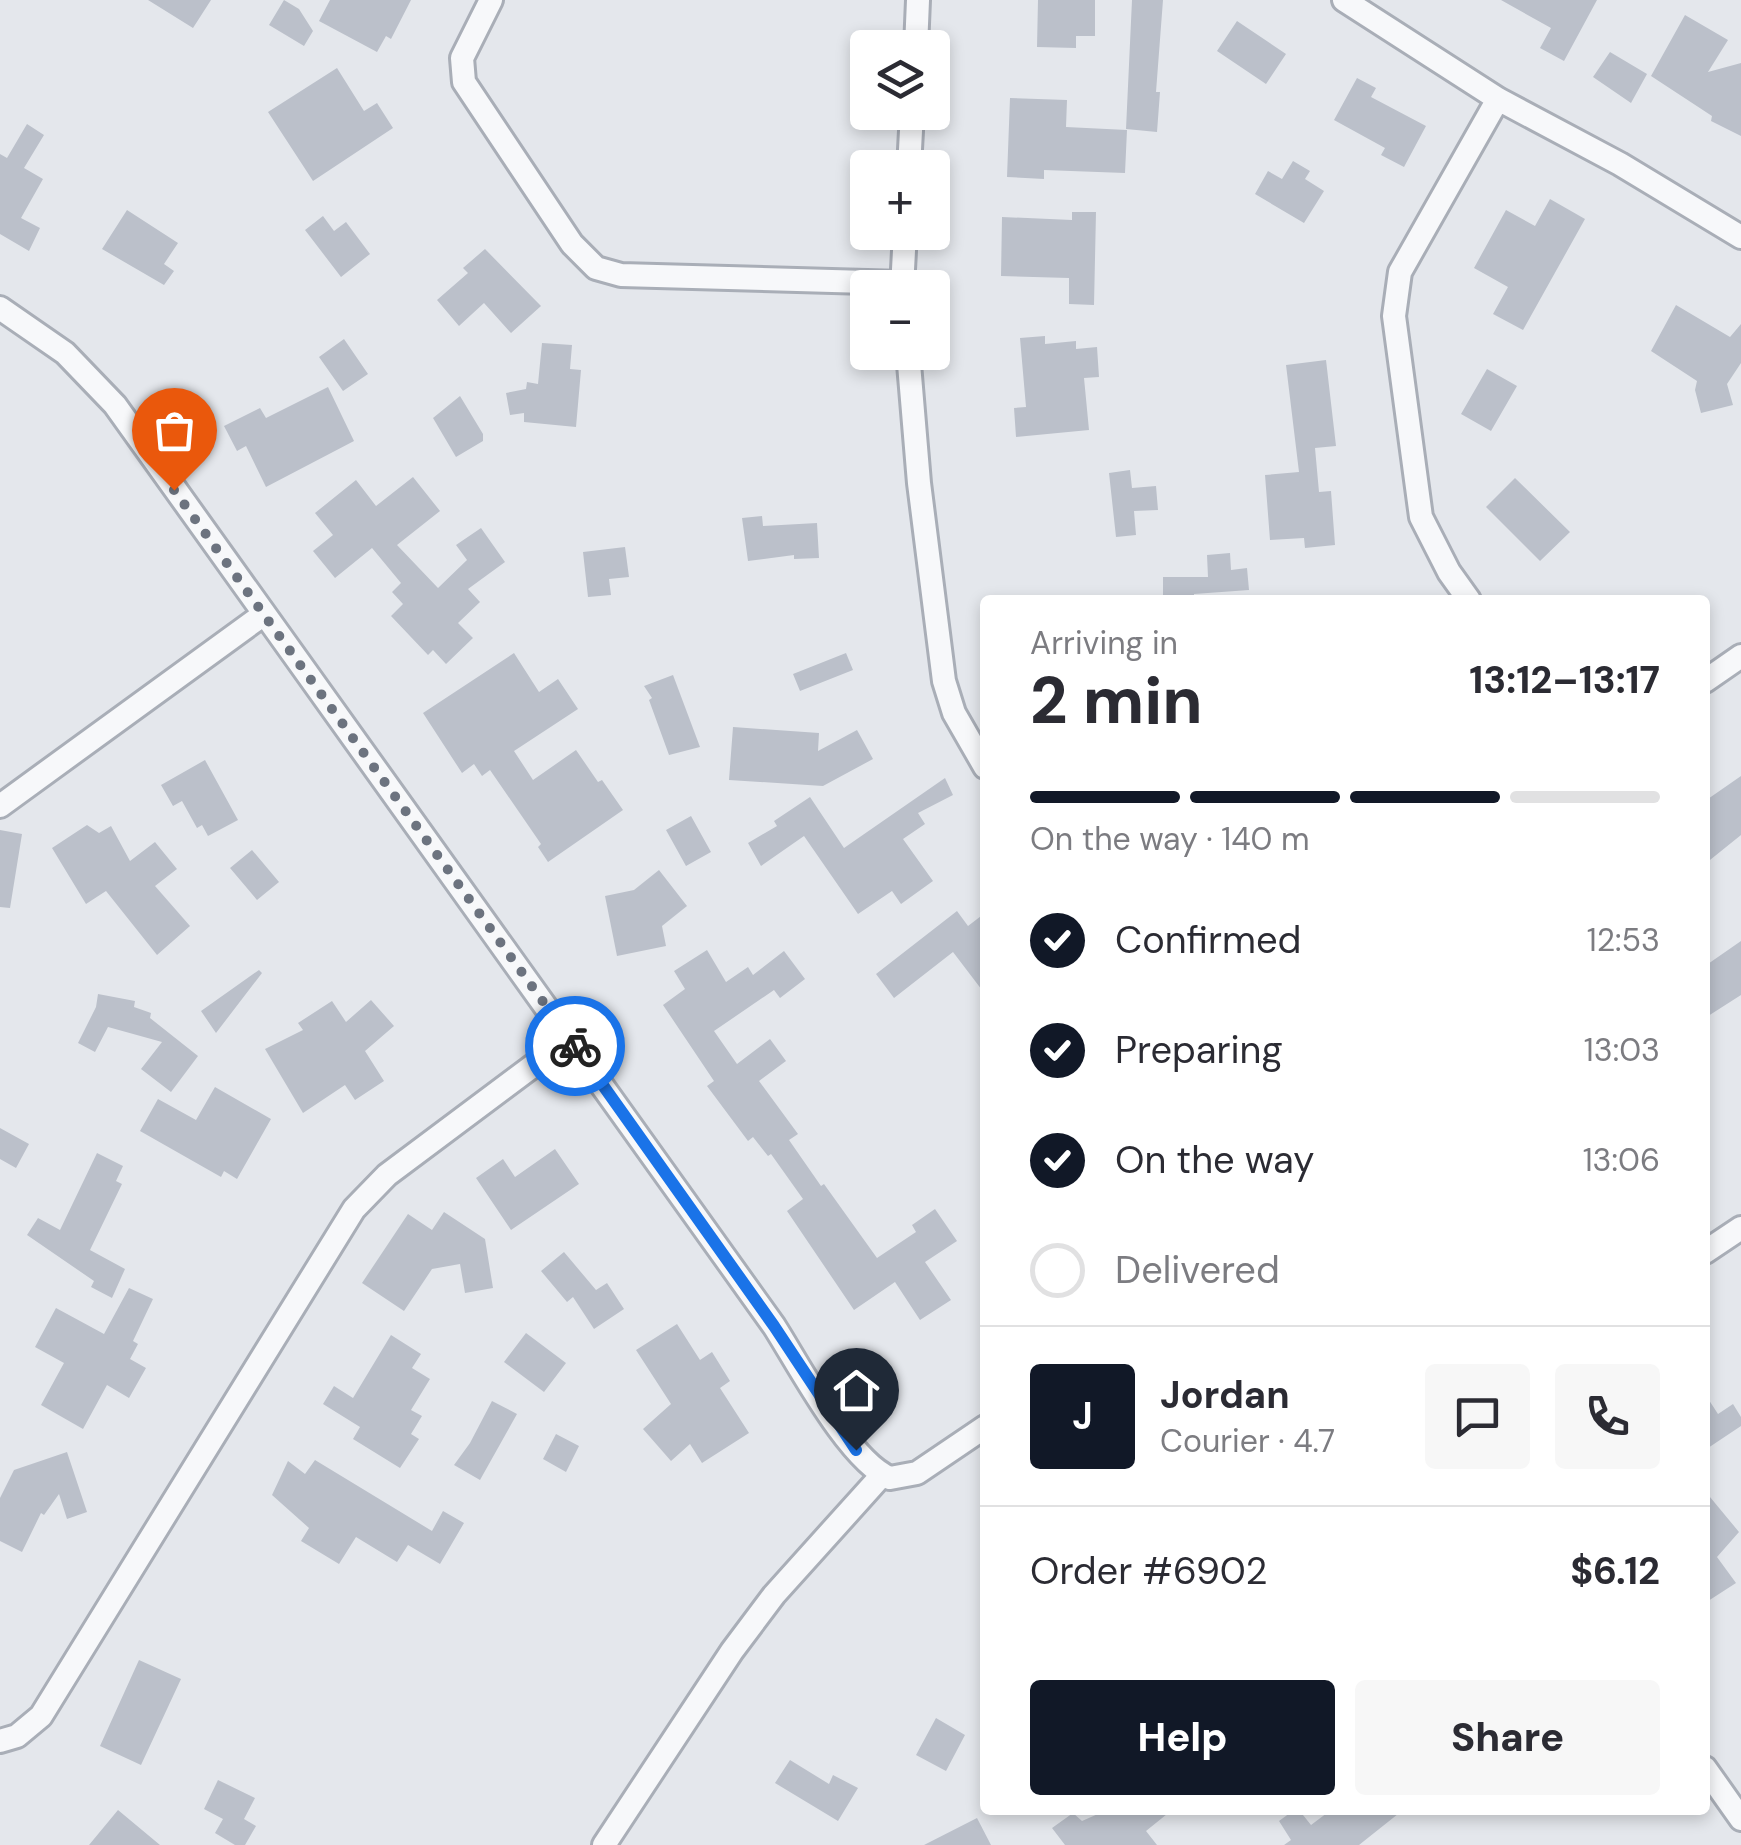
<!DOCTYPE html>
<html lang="en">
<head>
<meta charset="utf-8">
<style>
  body { margin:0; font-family:"DM Sans",sans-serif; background:#f7f7f7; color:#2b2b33; height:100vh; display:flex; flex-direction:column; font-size:38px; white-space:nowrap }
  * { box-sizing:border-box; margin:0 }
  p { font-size:32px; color:#7c7c81 }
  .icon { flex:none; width:55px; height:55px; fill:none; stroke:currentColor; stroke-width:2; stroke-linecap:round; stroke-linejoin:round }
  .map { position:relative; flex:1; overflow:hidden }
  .panel { position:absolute; left:980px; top:595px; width:730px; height:1220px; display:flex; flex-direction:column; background:#fff; border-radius:10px; box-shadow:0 5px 15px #0003 }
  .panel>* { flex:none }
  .buttons { position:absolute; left:850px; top:30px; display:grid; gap:20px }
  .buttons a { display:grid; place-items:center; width:100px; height:100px; border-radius:10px; background:#fff; box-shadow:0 5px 15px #0003; font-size:50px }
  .pin { position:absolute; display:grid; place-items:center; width:85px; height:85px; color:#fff; margin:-102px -42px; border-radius:50% 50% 50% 0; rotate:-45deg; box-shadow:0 0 10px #0007 }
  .pin .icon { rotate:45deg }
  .courier { position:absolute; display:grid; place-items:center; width:100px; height:100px; margin:-50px; border:8px solid #1a73e8; border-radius:50%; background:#fff; color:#222; box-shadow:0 2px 12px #0007 }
  .headline em { font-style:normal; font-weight:800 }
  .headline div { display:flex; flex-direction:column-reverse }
  .headline { display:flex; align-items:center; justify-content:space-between; height:170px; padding:0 50px }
  h1 { font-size:65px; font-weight:800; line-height:75px }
  .bar { display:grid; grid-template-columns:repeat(4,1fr); gap:15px 10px; align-content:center; height:120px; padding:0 50px }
  .bar i { height:12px; border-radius:8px; background:#e1e1e2 }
  .bar .on { background:#111827 }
  .bar p { grid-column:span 4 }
  .line { display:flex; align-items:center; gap:25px; padding:0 50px; border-top:2px solid #e1e1e2 }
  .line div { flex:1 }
  .round { display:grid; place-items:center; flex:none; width:105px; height:105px; border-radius:10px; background:#f7f7f7 }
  ol { padding:0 50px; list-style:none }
  li { display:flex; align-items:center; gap:30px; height:110px }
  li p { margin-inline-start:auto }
  li .icon { padding:10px; border-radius:50%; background:#111827; color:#fff; stroke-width:4 }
  li:last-child { color:#7c7c81 }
  li i { width:55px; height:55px; border:5px solid #e1e1e2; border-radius:50% }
  .primary-button { display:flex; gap:20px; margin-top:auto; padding:20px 50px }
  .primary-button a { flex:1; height:115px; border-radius:10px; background:#111827; color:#fff; font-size:40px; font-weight:800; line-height:115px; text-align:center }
  .primary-button a+a { background:#f7f7f7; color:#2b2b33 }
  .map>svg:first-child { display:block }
  .building { fill:#bbc0ca }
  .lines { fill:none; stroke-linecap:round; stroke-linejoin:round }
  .minor-casing { stroke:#a9aeb7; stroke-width:28 }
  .minor { stroke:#f7f8fa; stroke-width:22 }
  .done { stroke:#6c737f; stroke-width:10; stroke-dasharray:0 18 }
  .route { stroke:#1a73e8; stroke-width:12 }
</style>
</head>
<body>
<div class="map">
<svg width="1741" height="1845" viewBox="0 0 1741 1845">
  <rect width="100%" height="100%" fill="#e4e7ec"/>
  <path class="building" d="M148 0H211L193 28Z
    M284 0 299 9 313 31 304 46 269 25Z
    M330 0H411L391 39 386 36 377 52 319 21Z
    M1038 0H1095V36H1076V48L1037 47Z
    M1132 0H1163L1156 92H1160L1157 132 1126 129Z
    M1501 0H1597L1564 61 1540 48 1551 28Z
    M1685 15 1728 40 1708 72 1741 63V136L1711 121 1712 116 1651 76Z
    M1237 21 1286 54 1266 84 1217 51Z
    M1610 52 1647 74 1631 103 1593 77Z
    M337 68 364 111 377 103 393 128 313 181 268 112Z
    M1357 78 1376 88 1371 97 1426 126 1404 167 1381 155 1385 148 1334 120Z
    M1010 98 1067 100 1066 127 1127 130 1125 173 1044 170V179L1007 177Z
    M27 124 44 135 24 168 43 179 21 218 40 228 29 251 0 234V154L7 158Z
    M1293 161 1310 171 1305 179 1324 191 1304 223 1255 194 1268 171 1282 179Z
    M1550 199 1585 219 1523 330 1493 314 1508 287 1474 268 1506 210 1535 226Z
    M127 210 178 243 164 264 174 271 164 285 102 249Z
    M1072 212H1096L1094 305 1069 304V278L1001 276 1002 217 1072 220Z
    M323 216 334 231 346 222 370 254 341 277 305 230Z
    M485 249 541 306 511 333 484 303 459 326 437 300 468 273 463 268Z
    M1676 305 1730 337 1741 324V363L1727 384 1733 405 1701 413 1695 390 1697 381 1651 351Z
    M1045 336V344L1076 341V349L1097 347 1099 377 1084 378 1089 430 1016 437 1014 408 1026 407 1020 338Z
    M344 339 368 374 343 391 319 357Z
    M542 343 572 345 570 369 581 370 576 427 524 422V413L510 415 506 393 526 389 527 382 538 384Z
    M1326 360 1336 446 1315 448 1319 492 1331 491 1335 545 1305 548 1304 538 1270 540 1265 475 1299 472 1286 365Z
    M1487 369 1517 386 1491 431 1461 414Z
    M328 387 354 441 266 487 246 446 237 451 224 426 260 408 266 418Z
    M460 396 483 434V441L456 457 433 418Z
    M1130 470 1132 488 1156 486 1158 510 1134 511 1136 535 1116 537 1109 473Z
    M413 477 440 511 397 545 438 588 467 560 456 545 481 528 505 562 468 589 480 602 458 623 473 638 446 664 433 650 428 655 391 616 403 604 392 592 401 583 372 548 335 578 313 551 333 535 315 513 356 480 376 506Z
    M1515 478 1570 532 1540 561 1486 507Z
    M762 516 763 526 817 523 819 558 794 559V555L748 561 742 518Z
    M625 547 629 577 609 579 611 595 588 597 583 552Z
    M1230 553 1231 570 1247 568 1249 590 1194 594V600H1163V577H1208L1207 555Z
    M514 653 539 692 558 679 578 709 514 751 533 780 576 750 598 782 602 780 623 810 548 862 538 847 541 844 490 770 482 776 474 764 462 773 423 713Z
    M846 653 853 670 800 691 793 674Z
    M673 675 700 747 669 755 649 700 652 698 644 686Z
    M733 727 819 733 818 751 857 730 873 759 823 786 729 780Z
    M205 760 238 820 208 836 202 825 197 828 182 801 173 806 161 785Z
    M1741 776V835L1705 864V801Z
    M945 778 953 795 918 813 925 824 903 839 933 881 901 904 892 891 858 914 804 836 761 866 748 843 777 826 774 821 810 797 844 848Z
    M691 816 711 852 686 866 666 830Z
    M87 825 99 833 111 826 130 861 155 842 177 869 155 886 190 926 157 955 106 891 86 904 52 848Z
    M0 830 22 834 10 908 0 907Z
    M252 850 279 882 257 900 230 868Z
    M659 870 687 906 662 926 666 946 617 956 605 896 634 890Z
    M957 911 968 926 985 913V994L953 952 894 998 876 974Z
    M1741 941V995L1705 1018V966Z
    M707 950 726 982 748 967 753 975 784 951 805 979 780 998 774 990 714 1031 737 1064 770 1039 786 1061 759 1081 798 1134 789 1140 821 1186 824 1184 877 1258 916 1232 912 1225 935 1209 957 1241 925 1262 951 1300 920 1320 895 1282 854 1310 787 1211 803 1199 771 1154 768 1156 753 1137 748 1141 707 1086 714 1081 663 1005 685 989 674 971Z
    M259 970 262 973 216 1033 201 1011Z
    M98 994 135 1001 134 1007 151 1013 150 1018 198 1056 171 1092 141 1069 162 1042 108 1027 95 1052 78 1043 96 1007Z
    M371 1000 394 1026 365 1051 384 1081 355 1100 345 1085 303 1113 265 1049 303 1030 298 1023 332 1001 346 1022Z
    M215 1087 271 1119 237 1179 224 1171 221 1177 140 1131 158 1099 196 1120Z
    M0 1128 29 1144 16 1168 0 1159Z
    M555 1149 579 1184 511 1230 476 1178 503 1159 515 1177Z
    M97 1153 123 1166 116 1181 122 1184 90 1250 125 1269 112 1298 91 1287 94 1281 27 1235 38 1218 60 1230Z
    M444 1212 485 1239 493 1288 465 1293 460 1264 432 1269 404 1311 362 1283 408 1214 432 1230Z
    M564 1252 596 1290 607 1283 624 1309 594 1329 573 1297 567 1302 541 1271Z
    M129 1288 153 1299 133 1341 138 1344 130 1359 146 1368 129 1398 107 1385 83 1429 41 1405 64 1363 35 1347 56 1308 104 1334Z
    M677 1324 700 1360 712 1352 730 1381 720 1388 749 1433 702 1463 690 1444 671 1461 643 1429 671 1404 636 1350Z
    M526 1333 566 1363 544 1392 504 1362Z
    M391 1335 421 1354 412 1368 430 1379 411 1410 422 1416 411 1434 419 1439 400 1468 353 1439 360 1427 323 1404 334 1386 353 1398Z
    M1705 1394 1718 1414 1733 1404 1741 1417V1426L1705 1450Z
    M492 1401 517 1414 480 1480 454 1465 470 1443Z
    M556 1434 579 1446 566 1472 543 1459Z
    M67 1452 87 1512 67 1519 59 1494 44 1515 41 1513 22 1552 0 1541V1498L14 1470Z
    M315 1460 432 1531 443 1511 464 1523 440 1564 408 1545 397 1562 356 1537 339 1564 301 1541 309 1528 272 1495 288 1461 305 1474Z
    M1705 1491 1739 1532 1717 1557 1736 1583 1705 1603Z
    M139 1660 181 1679 141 1765 100 1746Z
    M936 1718 965 1735 946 1771 916 1755Z
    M790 1760 829 1784 833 1775 858 1788 838 1821 775 1783Z
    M218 1780 255 1798 244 1819 256 1826 245 1845H235L215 1833 223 1819 204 1809Z
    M118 1810 160 1845H89Z
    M1107 1810H1172L1146 1831 1157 1845H1065L1052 1828 1073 1813 1082 1821Z
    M1294 1810H1299L1311 1825 1331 1810H1403L1359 1845H1284L1291 1840 1279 1821Z
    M977 1818 991 1845H924Z"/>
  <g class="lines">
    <g class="minor-casing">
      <path id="minor" d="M491 0 462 58 464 82 572 244 596 268 621 275 902 283
        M1344 0 1498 99 1620 164 1741 237
        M916 48 918 0
        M909 168 912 112
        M902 288 905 232
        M0 308 65 353 115 405 774 1326C799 1365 849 1461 890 1478L917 1473 985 1427
        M908 352 919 483 944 681 954 713 985 767
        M1469 600 1449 572 1421 517 1394 316 1400 272 1498 99
        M1705 681 1741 656
        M0 806 264 614
        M1705 1252 1741 1228
        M0 1741 17 1736 41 1716 354 1209 387 1175 569 1039
        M1705 1768 1741 1819
        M604 1845 732 1651 774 1595 882 1475"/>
    </g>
    <use href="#minor" class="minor"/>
  </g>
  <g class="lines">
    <path class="done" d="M174 490 575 1046"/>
    <path class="route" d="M575 1046 774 1326 856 1450"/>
  </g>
</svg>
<div class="buttons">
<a><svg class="icon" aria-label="layers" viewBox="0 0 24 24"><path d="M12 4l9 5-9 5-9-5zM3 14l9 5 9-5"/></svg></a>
<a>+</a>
<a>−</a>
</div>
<div class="pin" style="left:174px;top:490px;background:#ea580c"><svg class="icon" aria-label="bag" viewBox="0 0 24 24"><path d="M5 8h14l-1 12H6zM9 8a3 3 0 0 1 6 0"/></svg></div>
<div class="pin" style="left:856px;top:1450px;background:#1f2937"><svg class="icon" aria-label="home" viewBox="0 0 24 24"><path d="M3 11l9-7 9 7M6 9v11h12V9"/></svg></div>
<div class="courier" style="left:575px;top:1046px"><svg class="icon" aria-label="bike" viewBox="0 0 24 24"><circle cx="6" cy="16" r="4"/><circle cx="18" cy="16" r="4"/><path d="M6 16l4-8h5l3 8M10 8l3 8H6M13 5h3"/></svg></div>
<section class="panel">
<div class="headline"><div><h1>2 min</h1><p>Arriving in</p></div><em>13:12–13:17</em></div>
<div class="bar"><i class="on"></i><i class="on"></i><i class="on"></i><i></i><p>On the way · 140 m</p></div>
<ol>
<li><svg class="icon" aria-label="check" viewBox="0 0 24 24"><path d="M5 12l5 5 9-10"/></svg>Confirmed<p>12:53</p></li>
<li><svg class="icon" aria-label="check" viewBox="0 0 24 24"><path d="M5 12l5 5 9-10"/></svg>Preparing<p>13:03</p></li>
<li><svg class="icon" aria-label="check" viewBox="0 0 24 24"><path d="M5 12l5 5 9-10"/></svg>On the way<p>13:06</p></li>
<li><i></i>Delivered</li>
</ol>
<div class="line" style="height:180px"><b class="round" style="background:#111827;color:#fff">J</b><div><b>Jordan</b><p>Courier · 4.7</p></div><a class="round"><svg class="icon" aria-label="chat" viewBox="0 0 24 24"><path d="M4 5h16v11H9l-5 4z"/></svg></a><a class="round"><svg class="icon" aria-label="phone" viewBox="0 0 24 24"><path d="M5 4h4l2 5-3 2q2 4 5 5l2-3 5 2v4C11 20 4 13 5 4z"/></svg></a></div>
<div class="line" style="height:130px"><div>Order #6902</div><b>$6.12</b></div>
<div class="primary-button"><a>Help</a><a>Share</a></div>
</section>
</div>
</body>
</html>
